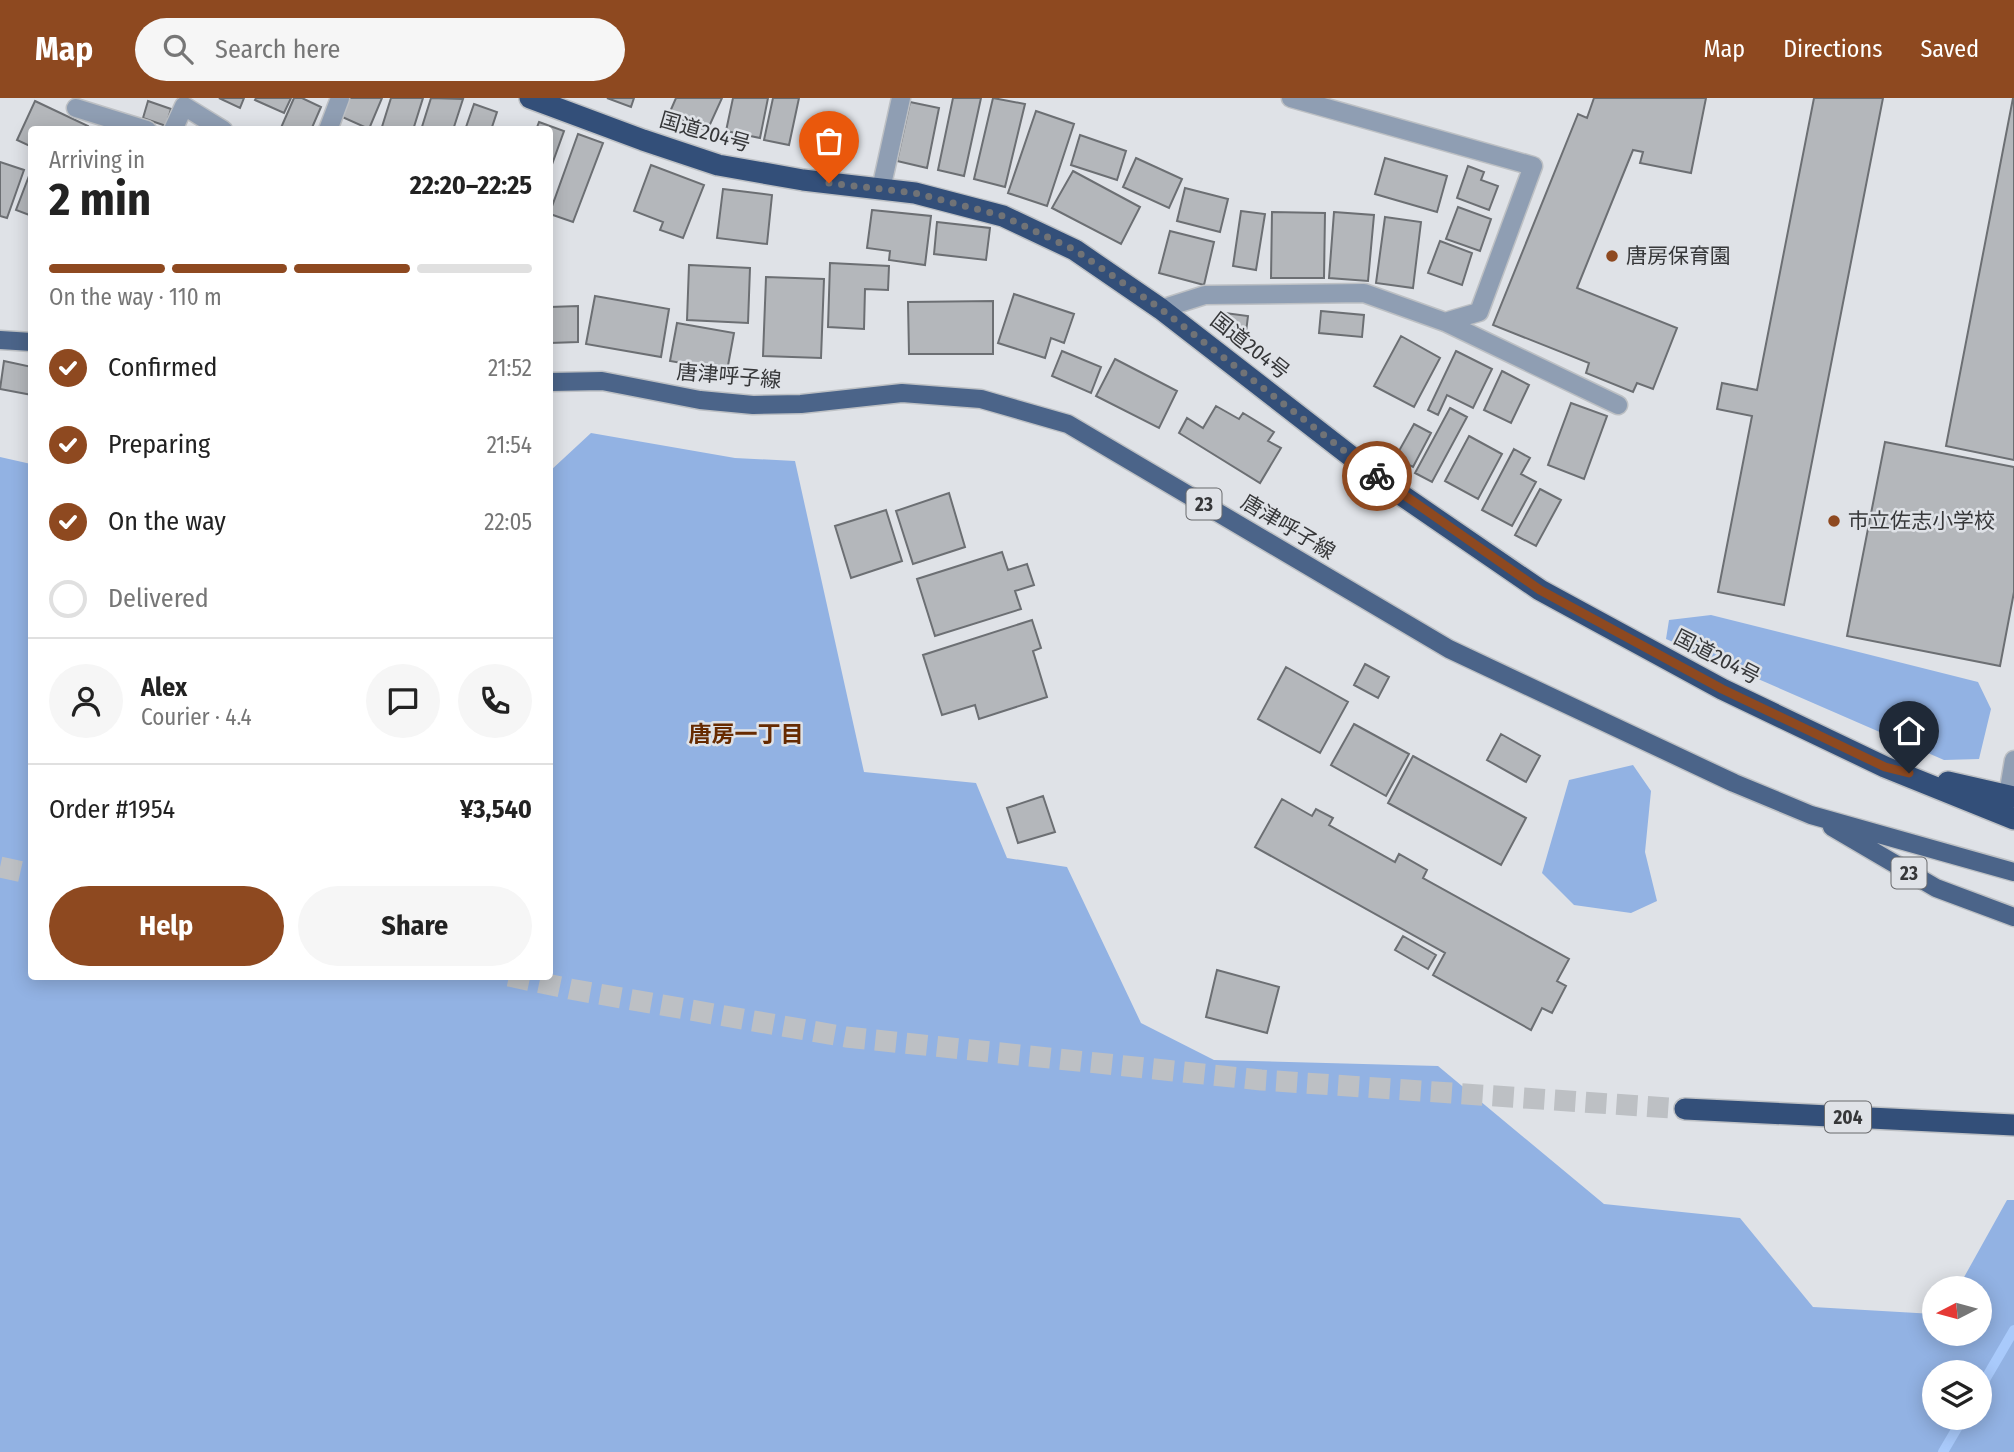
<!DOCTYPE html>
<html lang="en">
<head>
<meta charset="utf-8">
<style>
  body { margin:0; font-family:"Fira Sans Condensed","Noto Sans JP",sans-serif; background:#f6f6f6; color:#222; height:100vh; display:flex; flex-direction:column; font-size:26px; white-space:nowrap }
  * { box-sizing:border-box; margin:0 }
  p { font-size:23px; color:#767676 }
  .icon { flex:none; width:38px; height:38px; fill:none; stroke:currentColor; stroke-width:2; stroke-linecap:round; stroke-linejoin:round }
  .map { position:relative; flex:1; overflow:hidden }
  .sheet { position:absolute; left:28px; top:28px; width:525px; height:854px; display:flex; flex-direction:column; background:#fff; border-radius:7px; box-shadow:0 4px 18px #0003 }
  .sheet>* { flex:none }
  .needle { width:46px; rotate:264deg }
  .tools { position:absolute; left:1922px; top:1178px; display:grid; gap:14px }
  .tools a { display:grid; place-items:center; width:70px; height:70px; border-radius:50%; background:#fff; box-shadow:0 4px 18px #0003; font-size:35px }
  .pin { position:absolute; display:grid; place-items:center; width:60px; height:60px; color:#fff; margin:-72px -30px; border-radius:50% 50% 50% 0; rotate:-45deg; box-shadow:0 0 7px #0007 }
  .pin .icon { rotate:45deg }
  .courier { position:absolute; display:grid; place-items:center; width:70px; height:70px; margin:-35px; border:5px solid #8e4920; border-radius:50%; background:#fff; color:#222; box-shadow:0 2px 9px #0007 }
  .summary em { font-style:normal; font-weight:700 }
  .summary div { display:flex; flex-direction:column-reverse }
  .summary { display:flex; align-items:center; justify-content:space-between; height:119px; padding:0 21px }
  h1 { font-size:46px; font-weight:700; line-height:52px }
  .bar { display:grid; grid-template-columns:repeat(4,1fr); gap:10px 7px; align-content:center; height:84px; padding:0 21px }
  .bar i { height:9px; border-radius:5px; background:#e0e0e0 }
  .bar .current { background:#8e4920 }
  .bar p { grid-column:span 4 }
  .line { display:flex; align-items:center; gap:18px; padding:0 21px; border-top:2px solid #e0e0e0 }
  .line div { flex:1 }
  .round { display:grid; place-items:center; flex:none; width:74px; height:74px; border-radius:37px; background:#f6f6f6 }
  ol { padding:0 21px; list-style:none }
  li { display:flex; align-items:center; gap:21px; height:77px }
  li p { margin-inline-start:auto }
  li .icon { padding:7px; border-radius:50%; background:#8e4920; color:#fff; stroke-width:4 }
  li:last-child { color:#767676 }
  li i { width:38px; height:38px; border:4px solid #e0e0e0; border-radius:50% }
  .button { display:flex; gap:14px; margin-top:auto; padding:14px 21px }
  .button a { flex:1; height:80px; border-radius:42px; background:#8e4920; color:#fff; font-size:28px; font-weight:700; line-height:80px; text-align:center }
  .button a+a { background:#f6f6f6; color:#222 }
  header { display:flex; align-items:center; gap:42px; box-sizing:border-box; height:98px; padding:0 35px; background:#8e4920; color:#fff }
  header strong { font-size:33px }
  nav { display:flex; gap:38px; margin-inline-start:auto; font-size:24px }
  .search { width:490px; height:63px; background:#f6f6f6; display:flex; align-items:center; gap:18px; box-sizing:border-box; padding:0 24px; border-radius:38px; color:#767676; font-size:26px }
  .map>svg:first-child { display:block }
  .forest { fill:#92b2e3; fill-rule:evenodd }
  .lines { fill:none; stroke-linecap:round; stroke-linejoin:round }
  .stream { stroke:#a9cafb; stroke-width:10 }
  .building { fill:#b4b7bb; stroke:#6c6f73; stroke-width:2 }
  .highway-tunnel { stroke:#bdc0c4; stroke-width:21; stroke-dasharray:21 10; stroke-linecap:butt }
  .minor-casing { stroke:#bdc0c4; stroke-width:21 }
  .major-casing { stroke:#bdc0c4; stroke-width:21 }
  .highway-casing { stroke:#bdc0c4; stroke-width:24 }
  .minor { stroke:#8f9eb3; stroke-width:18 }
  .major { stroke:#4b6489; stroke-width:18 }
  .highway { stroke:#334f79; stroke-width:21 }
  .done { stroke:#717376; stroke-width:7; stroke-dasharray:0 12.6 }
  .route { stroke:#8e4920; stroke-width:9 }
  .poi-dot { fill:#8e4920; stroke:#dfe2e7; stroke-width:2.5 }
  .labels { text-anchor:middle; stroke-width:5; stroke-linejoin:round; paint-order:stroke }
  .shield { fill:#dfe2e7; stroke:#696a6d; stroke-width:2 }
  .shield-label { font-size:19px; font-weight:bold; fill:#363739 }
  .street-label { font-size:21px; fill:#363739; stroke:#dfe2e7 }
  .poi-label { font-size:21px; fill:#363739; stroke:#dfe2e7; text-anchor:start }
  .neighbourhood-label { font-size:23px; font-weight:bold; fill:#662a00; stroke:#dfe2e7 }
</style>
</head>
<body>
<header>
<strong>Map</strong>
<div class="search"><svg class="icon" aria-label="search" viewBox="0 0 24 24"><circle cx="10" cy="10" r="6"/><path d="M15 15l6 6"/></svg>Search here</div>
<nav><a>Map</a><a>Directions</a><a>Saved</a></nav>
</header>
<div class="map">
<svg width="2014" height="1354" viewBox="0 0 2014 1354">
  <rect width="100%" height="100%" fill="#dfe2e7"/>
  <path class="forest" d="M591 335 735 360 795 363 864 674 976 685 1007 760 1067 769 1141 925 1214 962 1438 968 1604 1106 1740 1120 1813 1209 1934 1216V1236H1979V1190H1958L2007 1102H2014V1354H0V359L31 366 32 878H550V373ZM1979 1274V1320H1934V1274Z
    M1711 517 1978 584 1991 611 1979 661 1944 662 1666 541 1669 522Z
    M1633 667 1651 693 1645 754 1657 803 1631 815 1574 807 1542 775 1569 682Z"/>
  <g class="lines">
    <path class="stream" d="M1979 1292 2014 1232
      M1943 1354 1963 1320"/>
  </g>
  <path class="building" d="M219 0H244L240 10Z
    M256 0H291L284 15 255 2Z
    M294 0H302L321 9 311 32H280Z
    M348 0H382L369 31 340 18Z
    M391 0H423L413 32H381Z
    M431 0 463 1 453 32H421Z
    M607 0H634L631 9Z
    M676 0H722L707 33 669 16Z
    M733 0H768L760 40 726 33Z
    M773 0H799L789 47 764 42Z
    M953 0H981L964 78 938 72Z
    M993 0 1025 6 1005 89 974 81Z
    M1594 0H1706L1691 75 1640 65 1643 54 1633 52 1577 190 1677 230 1653 291 1637 285 1633 294 1586 275 1589 265 1493 227 1578 16 1587 20Z
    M1814 0H1883L1784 507 1718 494 1752 318 1717 311 1722 285 1757 292Z
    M2013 0H2014V362L1946 348Z
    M35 3 88 28 87 32H32V49L17 42Z
    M148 3 171 11 166 28 143 20Z
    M910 4 939 10 927 70 897 63Z
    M474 6 497 14 491 32H465Z
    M1036 13 1074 26 1047 108 1008 95Z
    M539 24 564 33 550 72V32H536Z
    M578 36 603 45 573 124 550 116V114Z
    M1080 37 1126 53 1117 82 1071 67Z
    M1136 60 1182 81 1169 110 1123 89Z
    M1385 60 1447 78 1437 114 1375 96Z
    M0 64 24 72 7 120 0 118Z
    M651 67 704 87 683 140 660 132 663 124 634 113Z
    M1468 68 1484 74 1481 82 1498 88 1489 112 1457 100Z
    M32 70V118L16 112Z
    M1073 73 1140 109 1121 146 1052 110Z
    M1185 90 1228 101 1220 134 1177 123Z
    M723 91 772 97 767 146 717 140Z
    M1458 109 1491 121 1480 153 1446 141Z
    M872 112 931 118 925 167 889 162 890 153 867 150Z
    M1241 113 1265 116 1256 172 1233 168Z
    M1272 114 1325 115 1324 180H1271Z
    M1334 114 1374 117 1368 183 1329 180Z
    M1385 119 1421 124 1413 190 1376 185Z
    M937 124 990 130 986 162 934 156Z
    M1170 133 1214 144 1204 187 1159 175Z
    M1440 143 1472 155 1462 187 1428 175Z
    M830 165 889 168 888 192 865 191 864 231 828 229Z
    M689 167 750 170 748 225 687 222Z
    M766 179 824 181 821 260 763 258Z
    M1014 196 1074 216 1064 245 1051 240 1045 260 998 245Z
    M595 198 669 211 661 259 586 246Z
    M993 203V256H909L908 204Z
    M578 208V244L550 245V209Z
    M1321 213 1364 217 1362 239 1319 235Z
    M1225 215 1248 218 1246 234 1223 231Z
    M677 225 734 235 727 273 670 263Z
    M1401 238 1440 260 1414 309 1374 288Z
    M1062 253 1101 269 1091 295 1052 278Z
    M1456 253 1492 271 1473 310 1447 297 1438 317 1428 312Z
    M1115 261 1177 293 1159 330 1096 298Z
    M4 263 32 269V297L0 291Z
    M1502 273 1529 287 1511 325 1484 312Z
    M1571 305 1607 318 1584 381 1548 367Z
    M1216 308 1239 321 1243 315 1274 334 1268 343 1281 350 1260 385 1179 335 1187 320 1203 330Z
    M1450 310 1467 319 1432 384 1415 375Z
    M1414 326 1431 335 1413 369 1395 360Z
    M1469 338 1502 356 1478 401 1445 383Z
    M1885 344 2014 369V494L2000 568 1847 538Z
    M1514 351 1530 360 1521 376 1536 384 1512 428 1482 412Z
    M1540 391 1561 402 1536 448 1515 437Z
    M949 395 965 449 913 466 896 413Z
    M886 412 902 463 851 480 835 428Z
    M1002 454 1008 472 1027 466 1034 487 1015 493 1021 511 935 538 917 481Z
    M1032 522 1041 550 1033 553 1047 599 979 621 975 607 942 617 923 557Z
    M1365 566 1389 579 1378 600 1354 587Z
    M1286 569 1348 604 1320 655 1258 621Z
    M1354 626 1409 656 1386 698 1331 667Z
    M1501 636 1540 658 1526 684 1487 662Z
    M1413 658 1526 720 1501 767 1388 705Z
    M1043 698 1055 734 1018 745 1007 710Z
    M1282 701 1312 718 1316 711 1333 720 1329 727 1395 764 1399 756 1427 772 1423 780 1569 861 1557 883 1566 888 1552 915 1542 910 1531 932 1433 877 1445 855 1255 749Z
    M1403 838 1436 857 1428 871 1395 852Z
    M1217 872 1279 889 1267 935 1206 919Z"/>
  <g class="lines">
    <path class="highway-tunnel" d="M0 769 32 776
      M509 878 570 891 846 939 1261 982 1685 1011"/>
    <g class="minor-casing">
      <path id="minor" d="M1291 0 1533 68 1479 214 1445 224
        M76 10 147 32
        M173 32 184 8 223 32
        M328 32 340 0
        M881 91 901 0
        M1161 211 1205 197 1364 195 1445 224 1618 307
        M2008 697 2014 662"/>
    </g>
    <g class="major-casing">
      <path id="major" d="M0 242 32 244
        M550 284 602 283 700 302 753 307 801 306 902 295 981 301 1068 326 1449 551 1734 685 1811 717 2014 774
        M1832 729 1936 790 2014 819"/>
    </g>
    <g class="highway-casing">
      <path id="highway" d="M530 0 643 42 718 67 803 82 915 95 1003 118 1075 152 1161 211 1397 394 1540 492 1722 591 1885 669 2014 721
        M1948 684 2014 699
        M1685 1011 2014 1027"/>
    </g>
    <use href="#minor" class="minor"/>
    <use href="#major" class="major"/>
    <use href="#highway" class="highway"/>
  </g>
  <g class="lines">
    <path class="done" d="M829 85 915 95 1003 118 1075 152 1161 211 1377 378"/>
    <path class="route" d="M1377 378 1540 492 1722 591 1885 669 1909 675"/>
  </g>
  <g class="poi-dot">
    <circle cx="1612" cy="158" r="7"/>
    <circle cx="1834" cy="423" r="7"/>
  </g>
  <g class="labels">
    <g class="shield">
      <rect x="1186.5" y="390.5" width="35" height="31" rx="5"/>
      <rect x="1891.5" y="759.5" width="35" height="31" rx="5"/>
      <rect x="1825" y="1003.5" width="46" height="31" rx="5"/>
    </g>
    <g class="shield-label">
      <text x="1204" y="413">23</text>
      <text x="1909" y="782">23</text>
      <text x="1848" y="1026">204</text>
    </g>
    <g class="street-label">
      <text transform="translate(705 34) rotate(16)" y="7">国道204号</text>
      <text transform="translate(1250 248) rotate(38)" y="7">国道204号</text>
      <text transform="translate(729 278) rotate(5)" y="7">唐津呼子線</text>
      <text transform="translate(1288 429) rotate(31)" y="7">唐津呼子線</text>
      <text transform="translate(1717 559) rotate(27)" y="7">国道204号</text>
    </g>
    <g class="poi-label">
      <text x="1626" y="165">唐房保育園</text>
      <text x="1848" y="430">市立佐志小学校</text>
    </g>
    <g class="neighbourhood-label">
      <text x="746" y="644">唐房一丁目</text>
    </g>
  </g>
</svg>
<div class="tools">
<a><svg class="needle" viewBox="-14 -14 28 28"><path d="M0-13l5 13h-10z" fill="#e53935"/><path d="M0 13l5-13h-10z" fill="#767676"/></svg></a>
<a><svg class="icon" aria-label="layers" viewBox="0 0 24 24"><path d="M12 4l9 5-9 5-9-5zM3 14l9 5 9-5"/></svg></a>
</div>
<div class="pin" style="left:829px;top:85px;background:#ea580c"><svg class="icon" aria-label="bag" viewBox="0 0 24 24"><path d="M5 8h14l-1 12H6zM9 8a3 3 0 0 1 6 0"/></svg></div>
<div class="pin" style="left:1909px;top:675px;background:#1f2937"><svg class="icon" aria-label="home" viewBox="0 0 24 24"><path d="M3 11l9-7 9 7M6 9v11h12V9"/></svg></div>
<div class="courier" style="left:1377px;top:378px"><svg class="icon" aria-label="bike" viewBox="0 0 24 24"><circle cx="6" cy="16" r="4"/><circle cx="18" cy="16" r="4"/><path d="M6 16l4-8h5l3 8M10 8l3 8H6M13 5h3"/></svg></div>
<section class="sheet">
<div class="summary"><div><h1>2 min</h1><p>Arriving in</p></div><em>22:20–22:25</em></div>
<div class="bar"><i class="current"></i><i class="current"></i><i class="current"></i><i></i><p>On the way · 110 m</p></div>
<ol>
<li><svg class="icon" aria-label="check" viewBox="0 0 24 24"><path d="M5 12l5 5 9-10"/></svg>Confirmed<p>21:52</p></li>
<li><svg class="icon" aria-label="check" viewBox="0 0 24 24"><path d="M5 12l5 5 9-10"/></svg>Preparing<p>21:54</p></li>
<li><svg class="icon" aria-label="check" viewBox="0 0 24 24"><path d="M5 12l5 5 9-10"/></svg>On the way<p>22:05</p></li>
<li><i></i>Delivered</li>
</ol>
<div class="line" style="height:126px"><a class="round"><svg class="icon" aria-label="person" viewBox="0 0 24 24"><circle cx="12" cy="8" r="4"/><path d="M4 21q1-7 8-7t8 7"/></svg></a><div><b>Alex</b><p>Courier · 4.4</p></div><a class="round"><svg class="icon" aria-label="chat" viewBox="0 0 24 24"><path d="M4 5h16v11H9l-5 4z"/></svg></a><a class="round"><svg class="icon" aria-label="phone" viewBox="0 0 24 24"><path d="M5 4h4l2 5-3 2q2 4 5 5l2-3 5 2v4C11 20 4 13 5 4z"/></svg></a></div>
<div class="line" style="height:91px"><div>Order #1954</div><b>¥3,540</b></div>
<div class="button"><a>Help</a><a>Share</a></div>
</section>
</div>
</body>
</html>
